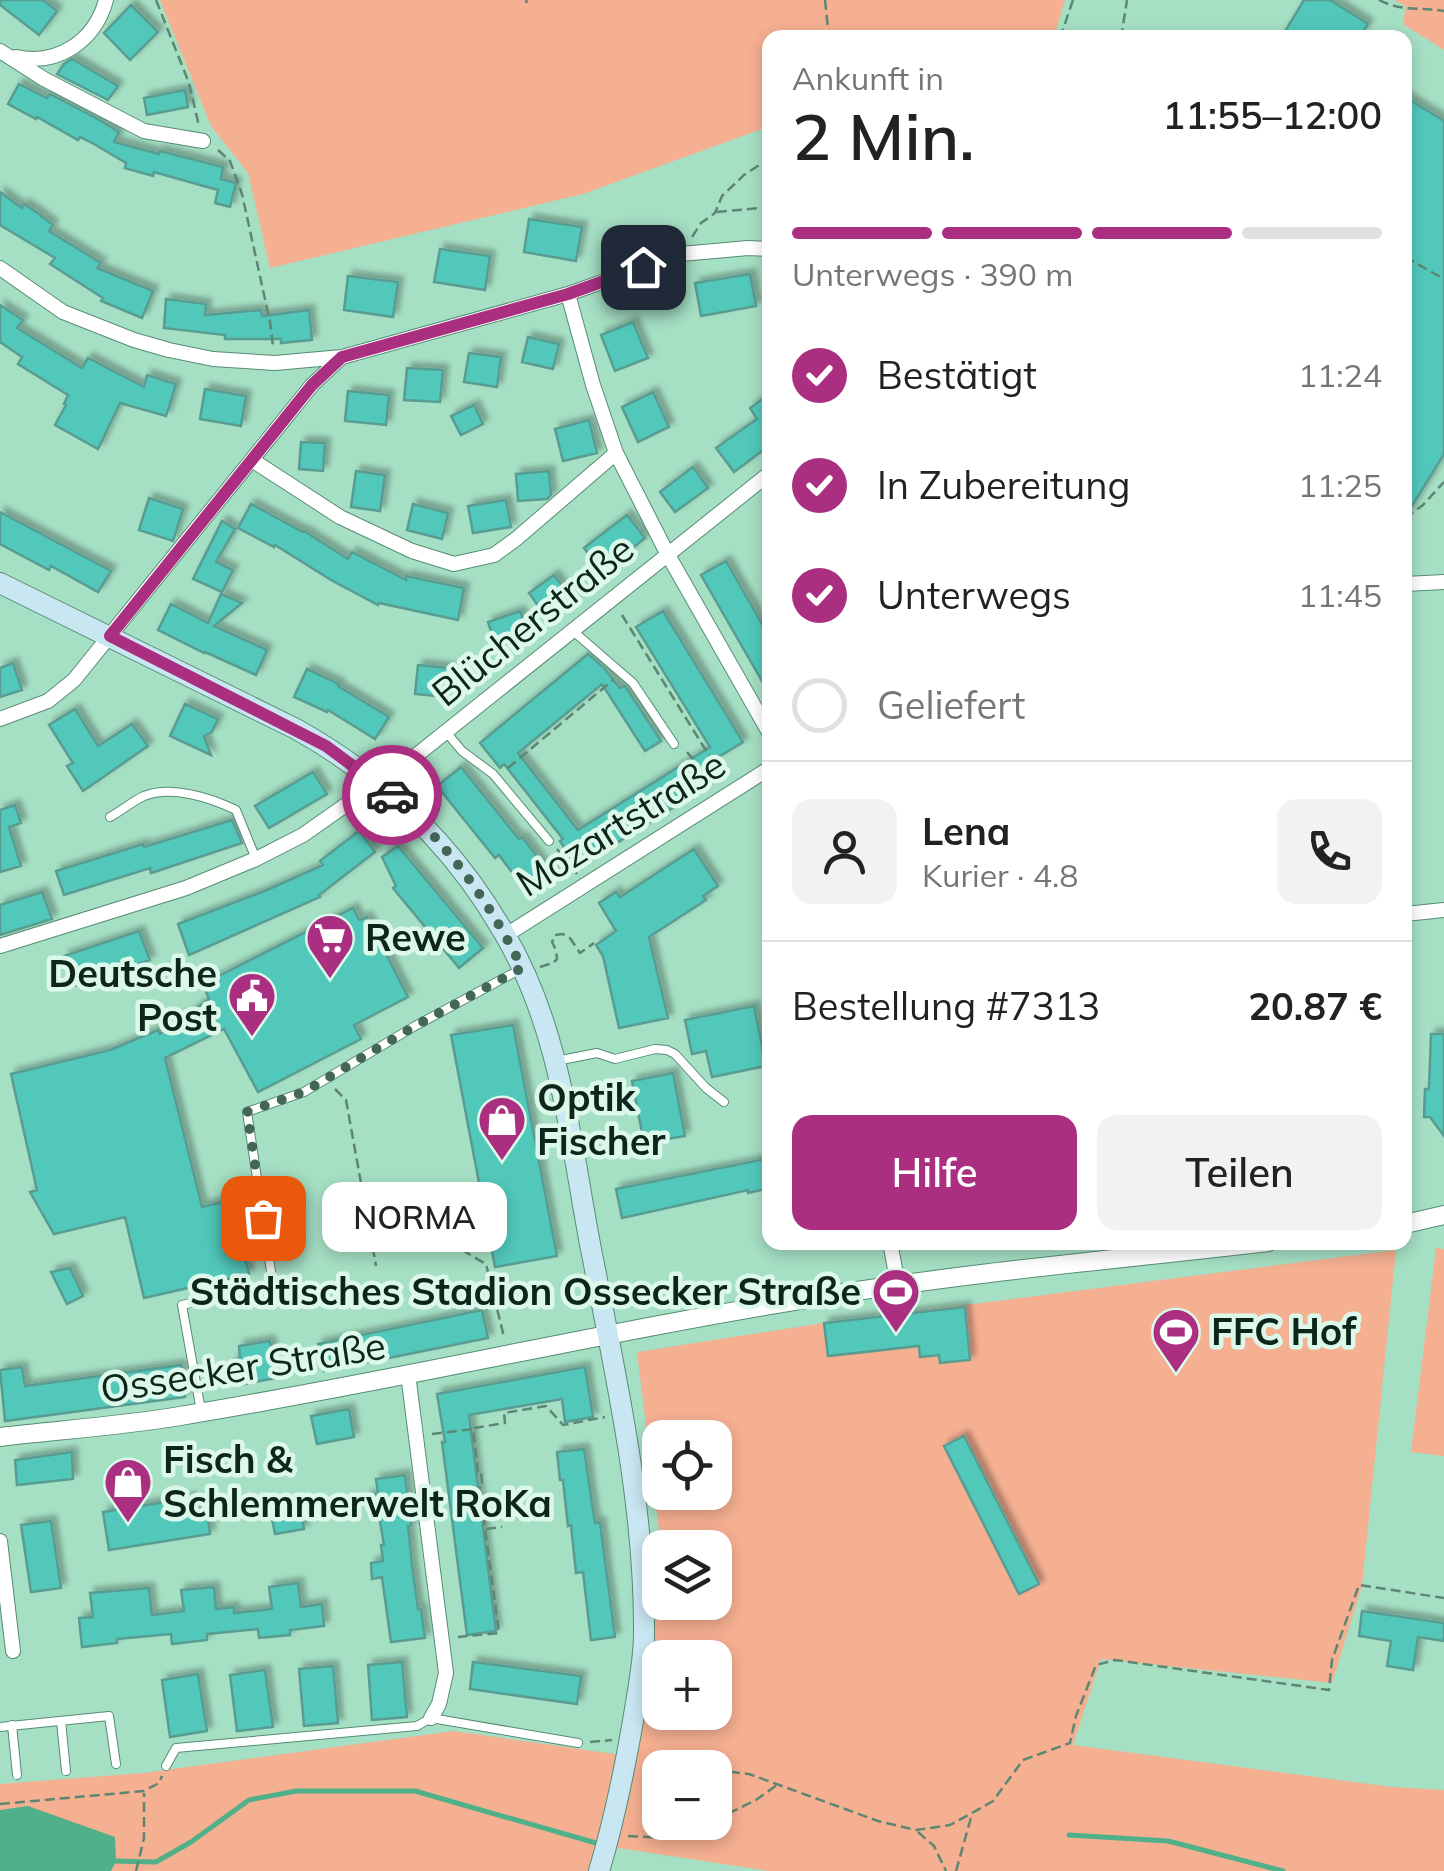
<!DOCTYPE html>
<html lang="de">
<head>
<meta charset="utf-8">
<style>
  body { margin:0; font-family:Mulish,sans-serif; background:#f2f2f2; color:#222; height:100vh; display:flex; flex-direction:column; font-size:38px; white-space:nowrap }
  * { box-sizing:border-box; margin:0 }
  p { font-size:32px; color:#767676 }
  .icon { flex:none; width:55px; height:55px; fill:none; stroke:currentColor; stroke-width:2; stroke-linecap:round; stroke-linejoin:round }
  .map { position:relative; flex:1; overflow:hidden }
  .details { position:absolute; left:762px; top:30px; width:650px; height:1220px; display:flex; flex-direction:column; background:#fff; border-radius:20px; box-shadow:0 5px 15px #0003 }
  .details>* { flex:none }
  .tools { position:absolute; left:642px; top:1420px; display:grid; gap:20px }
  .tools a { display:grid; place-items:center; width:90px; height:90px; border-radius:20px; background:#fff; box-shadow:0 5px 15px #0003; font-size:50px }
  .pin { position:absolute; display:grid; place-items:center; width:85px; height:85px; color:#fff; margin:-42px; border-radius:20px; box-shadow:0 5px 15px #0006 }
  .courier { position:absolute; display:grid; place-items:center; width:100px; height:100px; margin:-50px; border:8px solid #aa2f81; border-radius:50%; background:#fff; color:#222; box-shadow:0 2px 12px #0007 }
  .bubble { position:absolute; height:70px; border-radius:20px; background:#fff; box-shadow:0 5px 15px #0003; font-size:32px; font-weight:600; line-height:70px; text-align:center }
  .summary em { font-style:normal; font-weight:600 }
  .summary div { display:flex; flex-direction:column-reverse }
  .summary { display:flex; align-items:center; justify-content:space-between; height:170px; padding:0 30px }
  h1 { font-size:65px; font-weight:600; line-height:75px }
  .bar { display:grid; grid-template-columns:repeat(4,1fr); gap:15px 10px; align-content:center; height:120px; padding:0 30px }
  .bar i { height:12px; border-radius:8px; background:#e0e0e0 }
  .bar .current { background:#aa2f81 }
  .bar p { grid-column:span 4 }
  .line { display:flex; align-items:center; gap:25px; padding:0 30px; border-top:2px solid #e0e0e0 }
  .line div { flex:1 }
  .round { display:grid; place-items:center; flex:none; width:105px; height:105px; border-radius:20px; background:#f2f2f2 }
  ol { padding:0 30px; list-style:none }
  li { display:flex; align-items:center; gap:30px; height:110px }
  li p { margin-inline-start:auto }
  li .icon { padding:10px; border-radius:50%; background:#aa2f81; color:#fff; stroke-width:4 }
  li:last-child { color:#767676 }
  li i { width:55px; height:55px; border:5px solid #e0e0e0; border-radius:50% }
  .button { display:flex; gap:20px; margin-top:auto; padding:20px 30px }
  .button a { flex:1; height:115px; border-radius:20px; background:#aa2f81; color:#fff; font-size:40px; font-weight:600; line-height:115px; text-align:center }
  .button a+a { background:#f2f2f2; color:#222 }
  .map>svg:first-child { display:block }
  .green { fill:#f5af91; fill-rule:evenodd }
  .water { fill:#50b089 }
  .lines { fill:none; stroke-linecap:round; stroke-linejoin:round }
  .stream { stroke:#50b089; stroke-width:5 }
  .building { fill:#51c8ba; stroke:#599c92; stroke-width:2.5; filter:url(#shadow) }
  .service-casing { stroke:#568d74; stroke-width:10 }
  .minor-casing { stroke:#568d74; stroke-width:16 }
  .tertiary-casing { stroke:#568d74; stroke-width:20 }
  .secondary-casing { stroke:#568d74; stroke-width:22 }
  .path { stroke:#5d8673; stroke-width:2.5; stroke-dasharray:10 5; stroke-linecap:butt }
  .service { stroke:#fff; stroke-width:8 }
  .minor { stroke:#fff; stroke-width:14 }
  .tertiary { stroke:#fff; stroke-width:18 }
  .secondary { stroke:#c9e7f2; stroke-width:20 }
  .done { stroke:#436657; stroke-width:10; stroke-dasharray:0 18 }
  .route { stroke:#aa2f81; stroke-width:12 }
  .labels { text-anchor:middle; stroke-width:9; stroke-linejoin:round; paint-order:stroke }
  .street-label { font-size:38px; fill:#0e251c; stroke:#dcf8ea }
  .poi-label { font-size:38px; font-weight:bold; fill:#0e251c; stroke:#dcf8ea; text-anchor:start }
</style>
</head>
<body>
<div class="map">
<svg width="1444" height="1871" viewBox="0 0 1444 1871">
  <defs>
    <filter id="shadow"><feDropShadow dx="5" dy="-5" stdDeviation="2.5" flood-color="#0004"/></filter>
  </defs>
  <rect width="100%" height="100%" fill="#a5dfc4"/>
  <path class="green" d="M160 0H1065L1054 37 770 38V126L583 194 270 268 248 173 211 126Z
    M1394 0H1444V50L1403 24 1406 6Z
    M1436 1248 1444 1249V1456L1411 1452Z
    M1396 1250 1362 1586 1332 1683 1101 1659 1073 1745 1392 1787 1444 1790V1871H769L599 1845 589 1871H0V1784L143 1773 454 1731 621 1755 660 1578V1602H715V1548L661 1547 637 1352 824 1323ZM660 1438H715V1492H660ZM660 1658H715V1712H660ZM660 1768H715V1822H660Z"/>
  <path class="water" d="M28 1806 115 1837 116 1861 111 1871H0V1810Z"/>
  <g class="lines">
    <path class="stream" d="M1069 1835 1168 1841 1283 1871
      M112 1861 156 1862 191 1842 249 1800 296 1791H415L596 1843"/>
  </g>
  <path class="building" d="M0 0H43L57 11 39 35 0 5Z
    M1304 0H1330L1368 24 1359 38H1281Z
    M131 5 158 32 130 60 104 33Z
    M72 59 118 86 108 100 57 74 64 64Z
    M19 84 47 98 50 94 96 118 119 132 114 142 159 154 160 151 223 167 221 179 236 183 230 207 215 203 218 190 154 172 153 176 125 168 126 163 94 144 80 137 78 140 37 117 36 119 8 104Z
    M185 90 188 107 147 115 144 98Z
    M1405 97 1444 121V454L1405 517Z
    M0 192 22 208 24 204 39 214 53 225 49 231 101 263 97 268 153 291 142 318 101 301 103 298 50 264 55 258 0 225Z
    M529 219 582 227 576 261 524 252Z
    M440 249 490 256 485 290 434 282Z
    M750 274 756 306 701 316 695 283Z
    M348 276 398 282 393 317 344 310Z
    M166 299 206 304 205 315 261 310 262 316 309 310 312 340 281 343V339H225V335L164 328Z
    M0 305 23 320 17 328 82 368 88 358 144 387 147 375 176 384 166 416 120 403 98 449 55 425 66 405 64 404 68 395 18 364 22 357 0 342Z
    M633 322 648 358 615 371 601 335Z
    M528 337 559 344 553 369 522 362Z
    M469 353 501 357 497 387 464 382Z
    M407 368 443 370 440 402 404 400Z
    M205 389 246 396 241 426 200 419Z
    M348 391 389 395 386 425 345 421Z
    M653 392 669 427 638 442 622 407Z
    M770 394V445L734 472 716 448 757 419 750 408Z
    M474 405 483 424 461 435 451 416Z
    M589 420 597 453 563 461 555 429Z
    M301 442 325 443 323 471 299 469Z
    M693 467 708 488 675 512 660 492Z
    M356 471 385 475 380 511 351 507Z
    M549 471 551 495 547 499 518 501 516 474Z
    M149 498 183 509 173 541 139 530Z
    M506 500 511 527 473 533 468 506Z
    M251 504 303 532 304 531 348 559 352 552 406 580V576L464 588 458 620 379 603 378 605 331 580 275 545 274 547 238 528Z
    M413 504 448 513 442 539 407 530Z
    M0 512 111 571 98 592 51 566 49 570 0 544Z
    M627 515 645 538 602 572 584 548Z
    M222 521 235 529 216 562 233 570 222 592 193 579Z
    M726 561 770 638V695L701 575Z
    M554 575 572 599 547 618 529 593Z
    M221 594 242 603 214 626 267 650 256 675 205 652 204 653 158 630 171 604 208 623Z
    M520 611 528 637 496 647 488 622Z
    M663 611 743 742 697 770 707 786 577 868 560 841 563 839 504 764 500 768 480 743 588 654 603 667 620 688 625 686 661 741 645 751 602 684 518 753 578 830 710 747 636 627Z
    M13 663 22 690 0 697V668Z
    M418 665 458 669 455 698 415 694Z
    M307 669 339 684 338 686 389 717 375 739 328 710 327 712 294 697Z
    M185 704 218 719 212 732 204 736 211 755 170 736Z
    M75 709 98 746 132 724 148 746 83 791 67 766 73 763 49 725Z
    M461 767 519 839 522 837 553 877 530 896 499 855 495 858 437 786Z
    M313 772 327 794 269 828 255 806Z
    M15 805 21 823 9 827 21 866 0 872V810Z
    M232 820 242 843 151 873 150 868 64 895 56 871 143 844 144 847Z
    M359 831 375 852 319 895 320 897 189 955 178 924 267 890 323 865 320 861Z
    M398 846 483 948 459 968 393 888 396 886 382 857Z
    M694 849 718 886 703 896 706 900 649 937 668 1018 619 1028 603 956 596 945 616 931 599 903 616 892 620 897Z
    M42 892 52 919 0 935V905Z
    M353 908 359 920 367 917 408 997 354 1025 361 1039 258 1092 224 1029 165 1058 202 1207 244 1197 258 1255 245 1258 249 1274 144 1298 125 1217 54 1234 30 1192 37 1190 11 1074 110 1050 158 1030 160 1034 209 999 203 984Z
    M139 931 150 960 74 986 64 956Z
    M754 1006 766 1066 712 1077 706 1051 692 1054 685 1020Z
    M513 1025 557 1256 495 1267 451 1035Z
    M1431 1034H1444V1136L1430 1117H1424L1425 1089H1429Z
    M673 1073 685 1136 644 1143 632 1081Z
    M770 1158V1188L748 1193V1190L622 1218 616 1189Z
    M70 1268 83 1296 67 1304 51 1272Z
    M965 1307 970 1360 940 1363 939 1355 920 1357 919 1346 828 1356 824 1323Z
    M482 1310 488 1338 324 1371 318 1344Z
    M270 1341 276 1378 244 1384 243 1374H237L234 1359 240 1358 239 1346Z
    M181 1365 185 1397 5 1421 0 1370 22 1367 25 1386Z
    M585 1367 593 1417 565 1422 562 1399 469 1415 496 1631 467 1635 442 1442H445L437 1394Z
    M349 1409 354 1437 317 1444 311 1416Z
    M964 1436 1039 1584 1019 1594 944 1446Z
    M584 1449 595 1523 600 1522 615 1637 591 1640 583 1572 576 1573 571 1525 568 1526 563 1480H560L557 1452Z
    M72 1452 73 1479 17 1485 15 1460Z
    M405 1475 411 1526H408L412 1565 418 1609H421L425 1638 391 1642 382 1577 372 1579 371 1563 383 1561 381 1545H384L378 1510 368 1512 367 1496 378 1494 376 1479Z
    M191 1498 193 1513 207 1511 210 1534 109 1550 103 1512Z
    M301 1508 304 1529 275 1534 271 1513Z
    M51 1521 61 1588 31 1592 21 1525Z
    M298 1583 301 1607 322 1604 324 1626 290 1630V1635L259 1638 258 1629 207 1634V1640L172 1644 171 1634 117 1639V1643L82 1647 79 1618 93 1617 90 1593 149 1588 152 1615 184 1611 181 1590 214 1587 216 1609 234 1607V1613L272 1609 269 1587Z
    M1362 1611 1444 1623V1641L1418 1637 1413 1670 1387 1666 1391 1641 1359 1636Z
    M402 1662 407 1717 372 1720 368 1665Z
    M473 1662 581 1676 577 1704 470 1689Z
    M333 1666 338 1723 304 1726 299 1669Z
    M265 1670 273 1727 237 1731 230 1675Z
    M198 1674 207 1731 170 1737 162 1680Z
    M650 1712H704L702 1729 649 1720Z"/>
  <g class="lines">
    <g class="service-casing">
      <path id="service" d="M573 631 633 683 674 744
        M446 732 462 751 493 774 549 841
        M110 817C121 811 133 801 144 796 172 785 211 798 236 810L256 859
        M556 1061 597 1053 615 1059 655 1049 667 1050 675 1054 706 1088 724 1102
        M201 1411 182 1305 273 1284 247 1112 304 1092 415 1026 519 970
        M61 1721 66 1771
        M12 1725 17 1775
        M0 1727 109 1716 116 1764
        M166 1766 176 1748 417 1726 431 1718 578 1743"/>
    </g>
    <g class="minor-casing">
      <path id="minor" d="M0 51 44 79 144 131 203 141
        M16 57C58 66 95 41 106 0
        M0 268 63 312 134 340 169 350 213 359 275 363 342 357 568 294 681 254 748 248 770 249
        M568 294 593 385 616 453 668 555 770 734
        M252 460 340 517 412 551 454 564 494 555 516 539 616 453
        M1405 584 1444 582
        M0 719 48 701 74 680 312 385 342 357
        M1405 914 1444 910
        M506 935 770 768
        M0 946 186 888 256 859 303 835 418 754 770 473
        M890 1242 898 1285
        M408 1374 446 1673 439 1704 431 1718
        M0 1541 13 1651"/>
    </g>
    <g class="tertiary-casing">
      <path id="tertiary" d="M1405 1224 1444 1215
        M0 1437C60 1430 120 1426 180 1416 396 1381 609 1330 825 1296 972 1272 1120 1259 1268 1242"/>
    </g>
    <g class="secondary-casing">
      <path id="secondary" d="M0 583 296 729C384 778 454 846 504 933 560 1027 570 1138 590 1244 615 1373 645 1503 644 1634 644 1658 639 1684 635 1709 626 1763 615 1818 599 1871"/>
    </g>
    <path class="path" d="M156 0 189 83 199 126
      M526 0 527 3
      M825 0 829 38
      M1379 0C1403 12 1419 7 1444 11
      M1060 38 1073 0
      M1121 38 1127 0
      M1129 38C1145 28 1162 31 1178 38
      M218 150 230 161 242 194 270 322 273 346
      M717 212 770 207
      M692 237 701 223 715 213 722 196 744 175 770 158
      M1405 257 1444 279
      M1405 518 1423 505 1444 482
      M622 615 723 778
      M687 752 714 784
      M508 768 613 680
      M557 849 577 874
      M540 967 553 963 557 959 556 950 552 942 555 935 563 934 570 938 580 953 594 943
      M335 1089 346 1100 376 1266
      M462 1250 486 1264 504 1337
      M474 1428 505 1423 504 1413 546 1406 563 1425 605 1417
      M432 1434 473 1429 478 1472 481 1471 482 1483 479 1484 499 1633 458 1637
      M486 1529 502 1527
      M590 1742 612 1740
      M645 1761 694 1768
      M715 1770 749 1774 878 1821 916 1830 950 1825 972 1813 993 1801 1023 1760 1070 1743 1076 1716 1096 1665 1115 1660 1329 1690 1332 1660 1359 1585 1444 1598
      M0 1804 144 1791 159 1783 162 1776
      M715 1820 756 1800 777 1785
      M918 1832 934 1846 946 1871
      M628 1836 666 1838 709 1822
      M136 1871 144 1838V1793
      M956 1871 972 1814"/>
    <use href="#service" class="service"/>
    <use href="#minor" class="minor"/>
    <use href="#tertiary" class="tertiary"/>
    <use href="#secondary" class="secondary"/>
  </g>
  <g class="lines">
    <path class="done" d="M263 1218 247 1112 304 1092 415 1026 522 968C490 902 447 843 392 795"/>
    <path class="route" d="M392 795 326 746 110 636 312 385 342 357 568 294 643 267"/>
  </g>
  <defs>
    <g id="supermarket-pin" transform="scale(2.5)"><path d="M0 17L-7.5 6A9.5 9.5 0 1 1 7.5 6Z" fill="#aa2f81" stroke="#dcf8ea"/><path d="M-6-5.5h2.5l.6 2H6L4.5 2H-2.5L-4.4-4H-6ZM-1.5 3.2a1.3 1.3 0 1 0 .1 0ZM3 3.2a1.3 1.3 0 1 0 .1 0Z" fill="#fff"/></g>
    <g id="civic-pin" transform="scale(2.5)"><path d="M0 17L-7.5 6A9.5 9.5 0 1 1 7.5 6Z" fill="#aa2f81" stroke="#dcf8ea"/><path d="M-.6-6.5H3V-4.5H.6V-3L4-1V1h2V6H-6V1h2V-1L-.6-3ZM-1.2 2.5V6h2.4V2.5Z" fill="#fff"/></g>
    <g id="shop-pin" transform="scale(2.5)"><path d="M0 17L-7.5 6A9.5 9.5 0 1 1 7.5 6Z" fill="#aa2f81" stroke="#dcf8ea"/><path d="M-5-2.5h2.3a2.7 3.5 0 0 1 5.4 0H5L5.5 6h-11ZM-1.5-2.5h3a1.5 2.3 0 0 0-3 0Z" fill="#fff"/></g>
    <g id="stadium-pin" transform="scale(2.5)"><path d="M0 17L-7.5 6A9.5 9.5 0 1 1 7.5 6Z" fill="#aa2f81" stroke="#dcf8ea"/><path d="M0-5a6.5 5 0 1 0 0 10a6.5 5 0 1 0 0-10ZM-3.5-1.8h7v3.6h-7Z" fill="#fff"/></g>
  </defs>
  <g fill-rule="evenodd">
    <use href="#supermarket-pin" x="330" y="938"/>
    <use href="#civic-pin" x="252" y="996"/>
    <use href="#shop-pin" x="502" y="1120"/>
    <use href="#stadium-pin" x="896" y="1292"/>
    <use href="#stadium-pin" x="1176" y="1332"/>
    <use href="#shop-pin" x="128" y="1482"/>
  </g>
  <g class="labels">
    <g class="street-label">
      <text transform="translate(533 621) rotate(-39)" y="13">Blücherstraße</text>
      <text transform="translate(621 824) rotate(-32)" y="13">Mozartstraße</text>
      <text transform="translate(243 1368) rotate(-9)" y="13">Ossecker Straße</text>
    </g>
    <g class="poi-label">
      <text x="365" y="951">Rewe</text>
      <text x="217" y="987" text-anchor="end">Deutsche<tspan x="217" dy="44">Post</tspan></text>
      <text x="537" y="1111">Optik<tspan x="537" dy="44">Fischer</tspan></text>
      <text x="861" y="1305" text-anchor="end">Städtisches Stadion Ossecker Straße</text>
      <text x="1211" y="1345">FFC Hof</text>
      <text x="163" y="1473">Fisch &amp;<tspan x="163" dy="44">Schlemmerwelt RoKa</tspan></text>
    </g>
  </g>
</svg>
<div class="tools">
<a><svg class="icon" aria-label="locate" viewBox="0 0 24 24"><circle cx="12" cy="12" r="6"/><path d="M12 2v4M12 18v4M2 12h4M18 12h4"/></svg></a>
<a><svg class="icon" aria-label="layers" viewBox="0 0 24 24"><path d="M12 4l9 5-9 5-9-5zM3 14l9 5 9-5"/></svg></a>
<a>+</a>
<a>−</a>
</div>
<div class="pin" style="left:263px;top:1218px;background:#ea580c"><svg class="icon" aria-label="bag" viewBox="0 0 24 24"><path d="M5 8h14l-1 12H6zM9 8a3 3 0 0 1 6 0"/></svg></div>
<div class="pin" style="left:643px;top:267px;background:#1f2937"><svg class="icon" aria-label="home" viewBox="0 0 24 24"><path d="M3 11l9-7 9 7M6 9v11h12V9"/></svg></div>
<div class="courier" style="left:392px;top:795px"><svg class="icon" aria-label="car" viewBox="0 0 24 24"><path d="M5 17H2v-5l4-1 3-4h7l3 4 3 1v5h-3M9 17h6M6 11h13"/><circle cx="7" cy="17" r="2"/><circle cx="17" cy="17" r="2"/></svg></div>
<div class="bubble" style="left:322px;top:1182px;width:185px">NORMA</div>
<section class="details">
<div class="summary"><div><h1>2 Min.</h1><p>Ankunft in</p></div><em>11:55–12:00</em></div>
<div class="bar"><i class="current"></i><i class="current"></i><i class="current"></i><i></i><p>Unterwegs · 390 m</p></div>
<ol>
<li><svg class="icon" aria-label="check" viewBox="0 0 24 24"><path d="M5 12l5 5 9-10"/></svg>Bestätigt<p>11:24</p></li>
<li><svg class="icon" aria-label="check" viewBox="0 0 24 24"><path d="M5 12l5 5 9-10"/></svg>In Zubereitung<p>11:25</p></li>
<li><svg class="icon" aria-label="check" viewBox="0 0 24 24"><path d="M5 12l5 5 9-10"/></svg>Unterwegs<p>11:45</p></li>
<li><i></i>Geliefert</li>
</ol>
<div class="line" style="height:180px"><a class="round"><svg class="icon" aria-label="person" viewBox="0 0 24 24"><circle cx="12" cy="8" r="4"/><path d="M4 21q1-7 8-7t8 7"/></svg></a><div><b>Lena</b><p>Kurier · 4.8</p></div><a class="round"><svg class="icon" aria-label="phone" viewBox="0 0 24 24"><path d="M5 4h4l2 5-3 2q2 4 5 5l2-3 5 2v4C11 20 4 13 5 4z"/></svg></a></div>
<div class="line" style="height:130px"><div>Bestellung #7313</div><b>20.87 €</b></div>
<div class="button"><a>Hilfe</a><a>Teilen</a></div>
</section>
</div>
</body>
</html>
